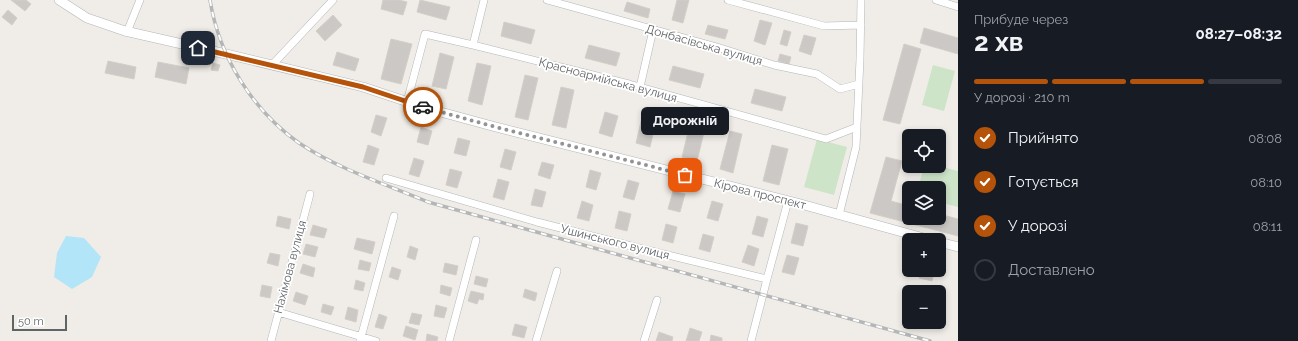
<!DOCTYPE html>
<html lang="uk">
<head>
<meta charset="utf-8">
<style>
  body { margin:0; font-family:Raleway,sans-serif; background:#242831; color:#f1f3f6; height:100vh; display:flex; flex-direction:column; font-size:15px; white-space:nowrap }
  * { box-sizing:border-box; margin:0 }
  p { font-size:13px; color:#9ea1a6 }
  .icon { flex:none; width:22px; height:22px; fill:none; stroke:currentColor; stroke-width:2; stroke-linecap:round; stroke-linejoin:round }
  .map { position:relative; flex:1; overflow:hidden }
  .details { display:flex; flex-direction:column; background:#171b24; width:340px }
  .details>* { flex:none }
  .fabs { position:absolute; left:902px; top:129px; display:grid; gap:8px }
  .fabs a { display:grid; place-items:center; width:44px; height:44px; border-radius:6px; background:#171b24; box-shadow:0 2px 6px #0003; font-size:20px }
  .scale { position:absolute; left:12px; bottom:10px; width:55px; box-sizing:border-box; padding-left:4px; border:2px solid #5f6467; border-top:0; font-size:11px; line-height:14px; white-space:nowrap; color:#5f6467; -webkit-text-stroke:3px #fff; paint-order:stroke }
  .pin { position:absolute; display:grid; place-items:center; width:34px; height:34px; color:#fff; margin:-17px; border-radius:8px; box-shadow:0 2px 6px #0006 }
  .courier { position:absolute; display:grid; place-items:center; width:40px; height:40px; margin:-20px; border:3px solid #b45309; border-radius:50%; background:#fff; color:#222; box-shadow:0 1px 5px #0007 }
  .bubble { position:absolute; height:28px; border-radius:6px; background:#171b24; box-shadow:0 2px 6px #0003; font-size:13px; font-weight:700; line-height:28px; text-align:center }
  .head em { font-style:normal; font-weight:700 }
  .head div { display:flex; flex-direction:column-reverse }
  .head { display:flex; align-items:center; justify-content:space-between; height:68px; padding:0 16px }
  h1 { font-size:26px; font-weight:700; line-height:30px }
  .bar { display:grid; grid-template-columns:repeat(4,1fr); gap:6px 4px; align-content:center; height:48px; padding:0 16px }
  .bar i { height:5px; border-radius:3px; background:#363941 }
  .bar .on { background:#b45309 }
  .bar p { grid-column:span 4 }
  ol { padding:0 16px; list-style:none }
  li { display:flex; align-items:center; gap:12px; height:44px }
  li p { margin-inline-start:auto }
  li .icon { padding:4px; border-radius:50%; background:#b45309; color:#fff; stroke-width:4 }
  li:last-child { color:#9ea1a6 }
  li i { width:22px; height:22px; border:2px solid #363941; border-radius:50% }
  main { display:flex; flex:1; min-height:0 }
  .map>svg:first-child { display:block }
  .green { fill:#cde4c8 }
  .water { fill:#b1e5f7 }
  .building { fill:#cbc8c5; stroke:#d4cec7 }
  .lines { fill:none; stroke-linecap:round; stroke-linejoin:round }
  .minor-casing { stroke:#b3b6b9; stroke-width:8 }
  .tertiary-casing { stroke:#b3b6b9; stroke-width:10 }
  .minor { stroke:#fff; stroke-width:7 }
  .tertiary { stroke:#fff; stroke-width:9 }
  .rail-casing { stroke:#b5b6b7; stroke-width:3.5 }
  .rail { stroke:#fff; stroke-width:2; stroke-dasharray:6; stroke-linecap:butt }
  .done { stroke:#929494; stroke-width:4; stroke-dasharray:0 7.2 }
  .route { stroke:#b45309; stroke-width:5 }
  .labels { text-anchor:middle; stroke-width:3.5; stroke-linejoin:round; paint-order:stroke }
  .street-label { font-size:12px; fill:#5f6467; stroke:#fff }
</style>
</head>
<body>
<main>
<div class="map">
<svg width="958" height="341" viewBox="0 0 958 341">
  <rect width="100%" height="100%" fill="#f0ede8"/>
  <path class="green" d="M933 65 955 71 944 111 922 105Z
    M817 139 847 147 834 195 804 187Z
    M924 166H939L958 171V207L939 202V188H918Z"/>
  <path class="water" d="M66 236 84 238 101 257 92 277 72 289 54 277 57 253Z"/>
  <path class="building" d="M11 0H26L31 4 25 11Z
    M383 0H399L407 2 403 15 381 9Z
    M420 0 450 7 446 20 417 12Z
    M677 0H689L683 23 672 20Z
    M627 2 650 9 648 18 624 11Z
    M8 10 17 18 12 25 2 17Z
    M333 15 342 25 325 41 316 31Z
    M760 20 772 23 765 45 754 41Z
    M504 22 535 30 531 44 501 36Z
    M708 25 728 30 725 39 705 34Z
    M924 28 958 38V54L920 43Z
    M784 30 791 32 787 46 780 44Z
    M804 35 816 38 811 55 799 51Z
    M391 39 412 44 401 84 381 79Z
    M904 44 921 49 900 124 883 120Z
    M589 45 620 53 616 66 585 58Z
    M337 52 359 59 355 71 333 65Z
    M440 53 454 57 446 89 432 86Z
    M780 54 791 57 789 64 778 61Z
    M108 61 136 67 134 79 105 73Z
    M158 62 189 68 186 84 155 77Z
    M213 63 220 65 218 71 211 70Z
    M477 63 491 66 482 105 468 101Z
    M673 66 704 74 700 88 669 80Z
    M525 75 538 78 528 120 515 117Z
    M561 87 574 90 566 128 552 125Z
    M755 89 786 97 782 111 751 103Z
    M644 109 658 112 650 147 636 143Z
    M605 112 618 116 612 137 599 133Z
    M376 115 387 118 381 136 371 132Z
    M691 120 706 124 697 161 682 157Z
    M421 127 432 131 428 145 417 142Z
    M730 131 742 134 733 173 720 169Z
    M458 138 470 141 466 156 454 153Z
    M368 145 379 149 374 165 363 162Z
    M772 145 788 149 779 185 763 181Z
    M505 149 516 152 511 170 500 167Z
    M886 157 902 161 891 201 909 206V218H939V214L958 219V236L870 213Z
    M414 158 424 161 419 177 409 174Z
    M542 162 554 165 550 179 538 175Z
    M450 169 462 172 457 188 446 185Z
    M590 170 601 173 596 190 586 187Z
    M498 179 509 182 504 200 493 197Z
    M628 180 639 183 634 200 623 197Z
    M535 189 546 192 542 207 531 205Z
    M673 191 685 194 680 212 668 209Z
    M582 201 593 205 589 221 577 218Z
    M712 201 723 204 718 221 707 218Z
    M619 211 631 214 627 231 615 228Z
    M278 216 291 219 289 229 276 226Z
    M757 216 768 219 763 237 752 234Z
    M796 223 808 226 803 246 791 243Z
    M666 224 677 227 673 243 662 240Z
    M313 225 327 229 324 238 310 235Z
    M703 234 714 237 710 252 699 249Z
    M357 238 375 242 372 254 354 249Z
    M306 244 318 247 315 257 303 254Z
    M748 245 759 249 754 266 742 262Z
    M410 246 418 249 415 260 407 257Z
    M270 253 280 255 278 266 267 263Z
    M787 255 799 258 794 275 782 272Z
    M360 260 371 263 369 271 358 269Z
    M445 263 458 266 456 275 443 272Z
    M303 264 315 268 313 277 300 273Z
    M392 267 401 270 398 280 389 277Z
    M921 270H935L932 281 919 278Z
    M476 276 488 279 486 287 474 284Z
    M356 280 365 283 363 291 354 289Z
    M262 285 272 287 270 298 260 296Z
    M441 285 452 288 450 296 440 293Z
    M525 289 537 293 535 301 523 297Z
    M471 291 484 294 483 300 479 299 477 304 468 301Z
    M296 292 308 296 305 305 293 301Z
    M323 304 334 307 331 315 321 312Z
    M436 305 447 308 444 318 434 316Z
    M348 307 358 310 356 322 345 319Z
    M412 313 422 315 419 325 409 323Z
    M379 314 387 317 383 329 375 327Z
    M515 324 527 327 524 338 512 335Z
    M406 326 418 330 415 340 403 336Z
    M690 328 702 332 699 341H686Z
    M659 332 673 337 672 341H656Z
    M427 334 438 337 437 341H426Z
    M711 335 722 338V341H710Z"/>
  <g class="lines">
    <g class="minor-casing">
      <path id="minor" d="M547 0 717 47 774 65 817 74 840 89 859 84
        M728 0 824 26 861 25
        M936 0 958 7
        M127 32 140 0
        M473 45 629 84 826 139 857 127
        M272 65 333 0
        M640 87 653 30
        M407 102 425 34 473 45 484 0
        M386 178 537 222 643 249 767 279 788 201
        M839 215 856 147 860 59 861 0
        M278 312 376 341
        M271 341 310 194
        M360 341 394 216
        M449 341 476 240
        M536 341 557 271
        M644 341 657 300
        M751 341 767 279"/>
    </g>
    <g class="tertiary-casing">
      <path id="tertiary" d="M59 0 87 18 125 31 226 54 363 87 426 108 492 126 797 203 931 240
        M939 242 958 247"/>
    </g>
    <use href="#minor" class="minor"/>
    <use href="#tertiary" class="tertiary"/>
    <g class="rail-casing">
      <path id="rail" d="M210 0C219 56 252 110 299 143 338 169 385 184 428 202L930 341"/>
    </g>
    <use href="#rail" class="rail"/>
  </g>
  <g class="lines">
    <path class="done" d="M423 107 492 126 685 175"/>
    <path class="route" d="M198 48 363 87 423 107"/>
  </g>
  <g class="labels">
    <g class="street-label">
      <text transform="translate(704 45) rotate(16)" y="4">Донбасівська вулиця</text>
      <text transform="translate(608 80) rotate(15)" y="4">Красноармійська вулиця</text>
      <text transform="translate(760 194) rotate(14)" y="4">Кірова проспект</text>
      <text transform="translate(615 242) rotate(14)" y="4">Ушинського вулиця</text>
      <text transform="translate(290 267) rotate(-75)" y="4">Нахімова вулиця</text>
    </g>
  </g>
</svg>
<div class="fabs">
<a><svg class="icon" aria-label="locate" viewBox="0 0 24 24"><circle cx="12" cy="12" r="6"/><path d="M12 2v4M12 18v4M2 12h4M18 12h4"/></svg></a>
<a><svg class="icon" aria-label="layers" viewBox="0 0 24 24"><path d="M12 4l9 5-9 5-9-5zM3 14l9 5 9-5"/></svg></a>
<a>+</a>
<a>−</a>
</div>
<div class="scale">50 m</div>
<div class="pin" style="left:685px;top:175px;background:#ea580c"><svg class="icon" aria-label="bag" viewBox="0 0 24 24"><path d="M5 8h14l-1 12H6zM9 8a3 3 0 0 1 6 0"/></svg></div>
<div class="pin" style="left:198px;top:48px;background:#1f2937"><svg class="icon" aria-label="home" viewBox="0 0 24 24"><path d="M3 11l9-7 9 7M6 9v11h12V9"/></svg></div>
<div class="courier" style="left:423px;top:107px"><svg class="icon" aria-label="car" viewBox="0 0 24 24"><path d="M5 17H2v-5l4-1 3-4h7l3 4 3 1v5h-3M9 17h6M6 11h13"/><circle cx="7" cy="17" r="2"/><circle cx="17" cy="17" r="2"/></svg></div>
<div class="bubble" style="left:641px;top:107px;width:88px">Дорожній</div>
</div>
<section class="details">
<div class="head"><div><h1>2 хв</h1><p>Прибуде через</p></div><em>08:27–08:32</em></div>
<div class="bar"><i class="on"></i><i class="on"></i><i class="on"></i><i></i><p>У дорозі · 210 m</p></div>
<ol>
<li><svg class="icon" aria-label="check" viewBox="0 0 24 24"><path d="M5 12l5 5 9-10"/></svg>Прийнято<p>08:08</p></li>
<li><svg class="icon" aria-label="check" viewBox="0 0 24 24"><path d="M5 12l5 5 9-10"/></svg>Готується<p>08:10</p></li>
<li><svg class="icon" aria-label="check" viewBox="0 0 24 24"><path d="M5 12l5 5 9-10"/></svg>У дорозі<p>08:11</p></li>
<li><i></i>Доставлено</li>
</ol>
</section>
</main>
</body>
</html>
